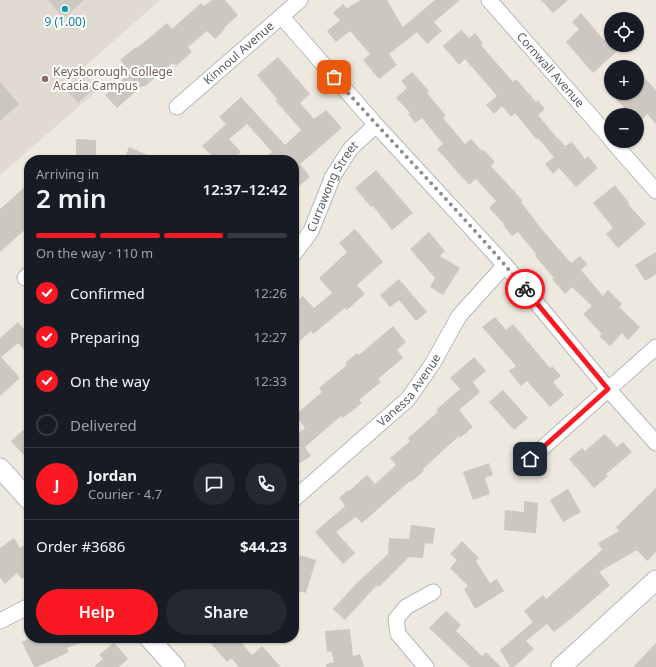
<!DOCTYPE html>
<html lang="en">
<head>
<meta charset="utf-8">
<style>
  body { margin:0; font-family:"Noto Sans",sans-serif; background:#242831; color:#f1f3f6; height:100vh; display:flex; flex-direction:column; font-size:15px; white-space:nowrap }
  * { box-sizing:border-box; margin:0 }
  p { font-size:13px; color:#9ea1a6 }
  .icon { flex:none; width:22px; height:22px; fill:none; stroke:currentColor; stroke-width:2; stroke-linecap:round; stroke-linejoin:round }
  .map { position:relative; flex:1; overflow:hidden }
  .details { position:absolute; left:24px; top:155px; width:275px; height:488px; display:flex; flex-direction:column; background:#171b24; border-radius:16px; box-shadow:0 1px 3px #0004 }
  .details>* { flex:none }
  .controls { position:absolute; left:604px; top:12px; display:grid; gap:8px }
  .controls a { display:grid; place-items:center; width:40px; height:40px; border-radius:50%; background:#171b24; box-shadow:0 1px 3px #0004; font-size:20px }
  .pin { position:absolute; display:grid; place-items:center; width:34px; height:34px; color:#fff; margin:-17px; border-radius:8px; box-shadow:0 2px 6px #0006 }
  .courier { position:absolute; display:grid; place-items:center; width:40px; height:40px; margin:-20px; border:3px solid #fa1922; border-radius:50%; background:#fff; color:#222; box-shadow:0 1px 5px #0007 }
  .head em { font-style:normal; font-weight:600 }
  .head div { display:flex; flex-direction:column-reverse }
  .head { display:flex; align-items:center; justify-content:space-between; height:68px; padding:0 12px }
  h1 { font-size:26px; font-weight:600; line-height:30px }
  .bar { display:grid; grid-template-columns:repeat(4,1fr); gap:6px 4px; align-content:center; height:48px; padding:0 12px }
  .bar i { height:5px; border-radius:3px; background:#363941 }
  .bar .selected { background:#fa1922 }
  .bar p { grid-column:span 4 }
  .line { display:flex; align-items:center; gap:10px; padding:0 12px; border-top:1px solid #363941 }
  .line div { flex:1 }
  .round { display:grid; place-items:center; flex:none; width:42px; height:42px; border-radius:21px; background:#242831 }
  ol { padding:0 12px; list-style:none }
  li { display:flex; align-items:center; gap:12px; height:44px }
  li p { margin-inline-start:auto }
  li .icon { padding:4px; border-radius:50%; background:#fa1922; color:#fff; stroke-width:4 }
  li:last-child { color:#9ea1a6 }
  li i { width:22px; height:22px; border:2px solid #363941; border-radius:50% }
  .primary-button { display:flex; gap:8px; margin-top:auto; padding:8px 12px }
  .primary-button a { flex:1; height:46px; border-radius:24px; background:#fa1922; color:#fff; font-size:16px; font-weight:600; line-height:46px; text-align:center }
  .primary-button a+a { background:#242831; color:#f1f3f6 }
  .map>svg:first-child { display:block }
  .education { fill:#e0dad0 }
  .building { fill:#cdc7c1 }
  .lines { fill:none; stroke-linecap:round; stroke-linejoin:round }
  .minor-casing { stroke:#b3b8bc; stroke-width:17 }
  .tertiary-casing { stroke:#b3b8bc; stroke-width:21 }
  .minor { stroke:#fff; stroke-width:15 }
  .tertiary { stroke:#fff; stroke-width:19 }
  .done { stroke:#8d8f8e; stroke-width:4; stroke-dasharray:0 7.2 }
  .route { stroke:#fa1922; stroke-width:5 }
  .culture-dot { fill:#0f9aa8; stroke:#fff; stroke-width:1.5 }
  .education-dot { fill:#8d6e63; stroke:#fff; stroke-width:1.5 }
  .labels { text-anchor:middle; stroke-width:4; stroke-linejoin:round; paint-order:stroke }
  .culture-label { font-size:12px; fill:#0d838f; stroke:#fff }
  .street-label { font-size:12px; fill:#595e63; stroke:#fff }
  .education-label { font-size:12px; fill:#785e54; stroke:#fff; text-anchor:start }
</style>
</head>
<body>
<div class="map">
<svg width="656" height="667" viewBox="0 0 656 667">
  <rect width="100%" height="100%" fill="#eee9df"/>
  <path class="education" d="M0 0H160L82 69 99 89 0 175Z"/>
  <path class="building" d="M48 0H84L64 18Z
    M212 0H225L238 15 224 28 225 29 215 39 207 31 188 47 192 52 176 66 173 63 144 87 142 86 117 108 105 95 131 72 120 60 136 47 137 48 167 23 172 29 201 3 204 6Z
    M361 0H387L403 27 435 0H460L434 22 442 31 427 44 417 32 389 54 397 65 379 79 363 60 370 54 350 31 336 42 327 31 340 20 333 13 343 4 347 8Z
    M541 0H568L553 13Z
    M581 13 604 40 611 34V45H624L593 73 566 42 579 29 572 22Z
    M461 30 469 38 475 33 483 43 481 45 513 82 516 79 536 102 538 100 545 109 538 115 557 138H558L565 146 572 142 585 159 588 156 598 168 576 187 559 168 553 174 545 164 554 157 538 138 536 139 515 113 511 117 502 106 494 114 486 105 497 96 465 59 459 65 443 46Z
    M278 57 310 94 300 103 314 119 326 110 342 128 300 164 310 177 294 190V160H262L272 152 247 124 229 139 241 152 233 160H216L202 146 226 124 219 117 241 97 285 145 301 130 275 100 277 99 257 75Z
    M637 70 656 90V124L647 114 640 122 637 119V115H632L609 93H637Z
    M412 72 429 91 427 93 446 116 443 118 465 144 471 139 482 151 484 150 495 162 491 166 523 201 521 202 540 227 571 263 580 256 587 264 581 270 603 296 608 290 622 304 619 307 640 327 628 340 622 333 610 346 599 336 602 334 583 314 592 306 572 287 565 294 552 279 554 278 535 256 536 254 518 232 512 236 503 225 504 224 489 208 496 201 476 179 469 185 437 149 443 144 422 118 415 123 408 114 410 113 396 98 407 88 401 81Z
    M83 79 93 90 78 103 68 92Z
    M0 82 19 104 0 121Z
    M76 139 96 140V160H76Z
    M129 147 159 160H124Z
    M376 170 413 213 392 230 373 206 371 207 355 188Z
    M29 183V226L0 252V209Z
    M615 185 629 203 628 204 646 224 618 248 606 234 613 228 593 203Z
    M355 229 383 262 357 285 365 294 347 310 345 308 313 334 311 331 294 346V303L303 296 314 308 332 293 319 278 347 252 339 243Z
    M429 232 445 251 440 256 460 268 443 295 430 287 435 278 410 249Z
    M656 252V274L645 281 635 265Z
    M399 279 427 312 416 321 399 300 390 307 380 295Z
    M495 317 506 330 513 324 550 368 552 366 561 376 553 382 564 395 550 407 527 381 521 386 509 371 516 366 482 327Z
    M18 322 29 335V355L18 343 1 357 20 378 0 396V338Z
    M393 326 406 342 397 350 403 358 378 379 381 382 359 400 362 403 343 418 341 416 305 447 311 456 294 467V430L297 434 305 428 295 415 322 392 319 388 347 365 345 363 357 353 359 355Z
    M474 357 486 371 473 382 480 392 459 410 473 427 460 438 459 436 423 469 424 471 411 482 410 481 362 523 356 517 336 532 355 553 343 564 315 532 345 506 339 498 348 490 349 491 367 475 375 484 396 465 390 458 410 441 408 438 438 412 436 410 460 389 450 378Z
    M503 390 528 418 514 430 489 402Z
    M29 425V461L11 441Z
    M605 434 617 447 623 442 632 452 606 474 608 476 594 488 569 459 582 448 585 451Z
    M489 463 493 475 485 478 490 494 473 500 463 472Z
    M656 488V552L647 561 637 550 599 572 610 585 572 618 554 632 547 624 526 641 534 649 514 667H510L500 650 533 622 524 611 543 595 546 599 602 550 598 543 619 531 616 527Z
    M568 489 581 512 563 522 550 500Z
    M524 501 538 503 536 533 504 530 505 510 524 512Z
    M411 525 435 528 433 544 425 543 423 558 409 557 379 587 377 585 345 620 333 609 356 584 388 554 389 538 409 539Z
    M14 538 20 548 29 541V574L22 579 17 573 5 584 0 578V548Z
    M462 541 479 558 476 561 490 583 497 579 504 591 475 609 464 589 468 586 450 568 457 560 450 554Z
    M300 555 316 560 306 593 294 590V574Z
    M446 611 461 625 456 631 482 656 486 652 501 667H470L429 628Z
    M350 629 353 656 360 654 364 667H326V664L334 662 331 651 327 652 325 631Z
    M30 638H90V639L67 648 69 652 37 667H34L22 642Z
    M206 638H237L252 655 262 646 281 667H239L231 658 227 662Z
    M114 642 128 659 119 667H94L103 659 99 655Z
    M656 643V667H633Z"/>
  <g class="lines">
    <g class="minor-casing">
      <g id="minor">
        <path id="s1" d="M489 0 611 139"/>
        <path d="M282 17 376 125 505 265 608 389 656 443"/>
        <path id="s2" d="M177 107 300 0"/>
        <path d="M612 141 656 191"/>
        <path id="s3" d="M294 254 311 231 333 176 351 148 376 125"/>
        <path d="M25 278 29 274"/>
        <path d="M530 459 656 347"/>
        <path id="s4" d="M294 499 408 399 433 363 459 316 505 265"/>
        <path d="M0 621 29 606"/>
        <path d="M426 667 398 634 396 619 406 607 433 592"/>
      </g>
    </g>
    <g class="tertiary-casing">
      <path id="tertiary" d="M0 468 29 500
        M149 638 175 667
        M561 667 656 580"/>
    </g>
    <use href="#minor" class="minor"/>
    <use href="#tertiary" class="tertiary"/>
  </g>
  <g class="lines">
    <path class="done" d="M334 77C397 149 465 216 525 289"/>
    <path class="route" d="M525 289 608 389 530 459"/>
  </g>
  <circle class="culture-dot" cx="65" cy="9" r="4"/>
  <circle class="education-dot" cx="45" cy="79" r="4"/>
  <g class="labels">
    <g class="culture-label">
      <text x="65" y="26">9 (1.00)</text>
    </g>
    <g class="street-label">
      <text dy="4" stroke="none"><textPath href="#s2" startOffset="82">Kinnoul Avenue</textPath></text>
      <text dy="4" stroke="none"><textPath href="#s1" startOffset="93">Cornwall Avenue</textPath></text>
      <text dy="4" stroke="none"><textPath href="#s3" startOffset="78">Currawong Street</textPath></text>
      <text dy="4" stroke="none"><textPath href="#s4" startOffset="159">Vanessa Avenue</textPath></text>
    </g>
    <g class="education-label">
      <text x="53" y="76">Keysborough College<tspan x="53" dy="14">Acacia Campus</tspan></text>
    </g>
  </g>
</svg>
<div class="controls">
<a><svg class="icon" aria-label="locate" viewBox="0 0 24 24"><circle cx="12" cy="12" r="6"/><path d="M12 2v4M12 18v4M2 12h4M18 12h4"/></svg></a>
<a>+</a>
<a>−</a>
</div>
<div class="pin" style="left:334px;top:77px;background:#ea580c"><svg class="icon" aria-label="bag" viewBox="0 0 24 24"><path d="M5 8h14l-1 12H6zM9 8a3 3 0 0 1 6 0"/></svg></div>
<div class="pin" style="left:530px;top:459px;background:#1f2937"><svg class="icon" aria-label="home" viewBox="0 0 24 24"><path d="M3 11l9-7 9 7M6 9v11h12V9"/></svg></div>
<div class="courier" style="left:525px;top:289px"><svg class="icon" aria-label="bike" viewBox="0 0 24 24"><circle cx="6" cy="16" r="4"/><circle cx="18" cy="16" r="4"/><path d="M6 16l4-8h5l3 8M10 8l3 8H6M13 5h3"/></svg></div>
<section class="details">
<div class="head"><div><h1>2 min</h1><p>Arriving in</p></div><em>12:37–12:42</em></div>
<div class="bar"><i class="selected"></i><i class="selected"></i><i class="selected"></i><i></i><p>On the way · 110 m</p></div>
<ol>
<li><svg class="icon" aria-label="check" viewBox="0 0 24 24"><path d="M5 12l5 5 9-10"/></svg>Confirmed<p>12:26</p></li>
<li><svg class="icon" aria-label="check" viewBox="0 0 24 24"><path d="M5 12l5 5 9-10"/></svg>Preparing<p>12:27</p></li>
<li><svg class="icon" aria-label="check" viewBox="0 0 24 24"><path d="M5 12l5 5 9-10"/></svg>On the way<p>12:33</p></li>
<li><i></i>Delivered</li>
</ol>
<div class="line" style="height:72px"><b class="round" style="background:#fa1922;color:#fff">J</b><div><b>Jordan</b><p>Courier · 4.7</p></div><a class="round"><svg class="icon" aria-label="chat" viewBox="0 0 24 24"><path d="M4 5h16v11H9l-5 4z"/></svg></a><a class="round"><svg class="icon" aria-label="phone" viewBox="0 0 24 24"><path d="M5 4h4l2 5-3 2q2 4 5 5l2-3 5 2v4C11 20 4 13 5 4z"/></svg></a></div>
<div class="line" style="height:52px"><div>Order #3686</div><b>$44.23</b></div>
<div class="primary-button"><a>Help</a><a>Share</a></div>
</section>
</div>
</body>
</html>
